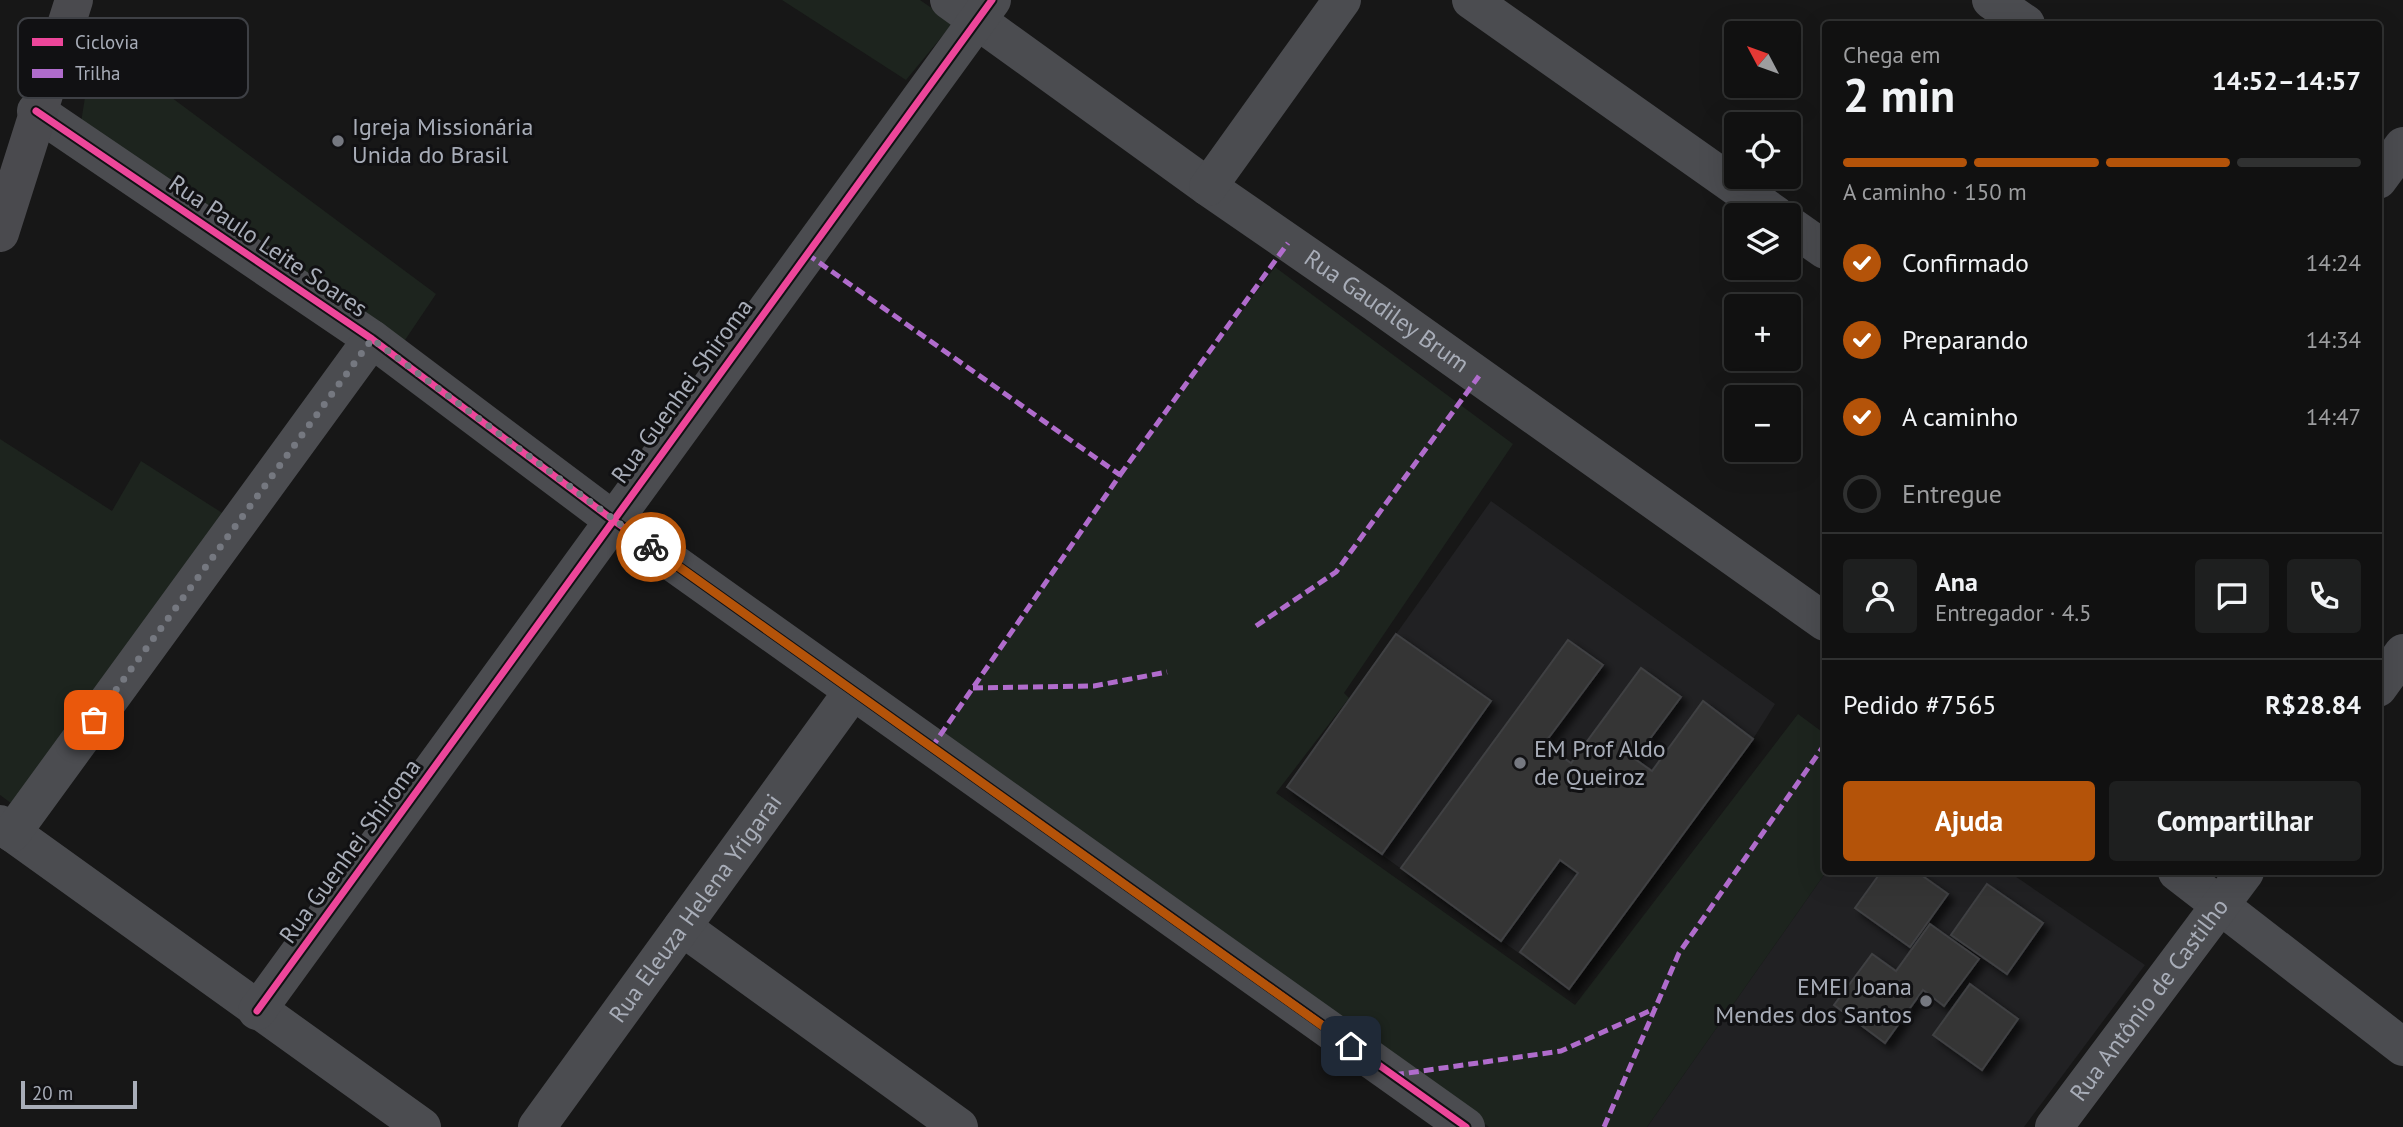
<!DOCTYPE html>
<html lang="pt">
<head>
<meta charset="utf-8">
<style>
  body { margin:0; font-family:"PT Sans",sans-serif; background:#1e1f1f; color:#f1f3f6; height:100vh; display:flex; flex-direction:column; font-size:26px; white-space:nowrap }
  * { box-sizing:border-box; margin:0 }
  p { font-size:23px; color:#9c9d9f }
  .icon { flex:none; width:38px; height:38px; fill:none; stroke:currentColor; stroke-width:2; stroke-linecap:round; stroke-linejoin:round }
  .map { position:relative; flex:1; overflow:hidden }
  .details { position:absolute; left:1822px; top:21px; width:560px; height:854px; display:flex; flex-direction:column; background:#111; border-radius:7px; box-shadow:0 7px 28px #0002,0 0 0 2px #303131 }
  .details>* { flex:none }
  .needle { width:46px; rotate:311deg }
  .fabs { position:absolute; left:1724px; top:21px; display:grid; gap:14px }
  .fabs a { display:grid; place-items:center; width:77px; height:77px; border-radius:7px; background:#111; box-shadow:0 7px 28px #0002,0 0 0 2px #303131; font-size:35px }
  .scale { position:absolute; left:21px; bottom:18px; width:116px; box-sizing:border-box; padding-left:7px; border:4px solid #a8adb8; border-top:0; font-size:19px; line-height:24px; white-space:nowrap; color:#a8adb8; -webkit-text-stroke:5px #111113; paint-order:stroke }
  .pin { position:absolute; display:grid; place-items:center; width:60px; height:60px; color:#fff; margin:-30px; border-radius:14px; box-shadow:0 4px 10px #0006 }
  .courier { position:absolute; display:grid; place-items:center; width:70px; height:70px; margin:-35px; border:5px solid #b45309; border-radius:50%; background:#fff; color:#222; box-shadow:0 2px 9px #0007 }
  .summary em { font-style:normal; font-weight:800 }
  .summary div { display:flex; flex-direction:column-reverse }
  .summary { display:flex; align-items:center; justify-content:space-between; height:119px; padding:0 21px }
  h1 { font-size:46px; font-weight:800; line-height:52px }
  .bar { display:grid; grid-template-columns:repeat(4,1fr); gap:10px 7px; align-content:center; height:84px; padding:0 21px }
  .bar i { height:9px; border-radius:5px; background:#303131 }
  .bar .selected { background:#b45309 }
  .bar p { grid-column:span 4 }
  .line { display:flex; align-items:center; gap:18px; padding:0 21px; border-top:2px solid #303131 }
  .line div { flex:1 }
  .round { display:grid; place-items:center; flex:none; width:74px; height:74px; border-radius:7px; background:#1e1f1f }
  ol { padding:0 21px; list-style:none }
  li { display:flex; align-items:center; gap:21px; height:77px }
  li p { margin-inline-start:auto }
  li .icon { padding:7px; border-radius:50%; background:#b45309; color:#fff; stroke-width:4 }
  li:last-child { color:#9c9d9f }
  li i { width:38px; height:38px; border:4px solid #303131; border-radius:50% }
  .cta { display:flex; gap:14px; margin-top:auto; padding:14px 21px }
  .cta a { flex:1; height:80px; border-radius:7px; background:#b45309; color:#fff; font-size:28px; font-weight:800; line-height:80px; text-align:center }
  .cta a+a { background:#1e1f1f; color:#f1f3f6 }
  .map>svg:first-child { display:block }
  .built { fill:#212123 }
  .green { fill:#1d241e }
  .building { fill:#353536; stroke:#3f4043; stroke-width:2; filter:url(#shadow) }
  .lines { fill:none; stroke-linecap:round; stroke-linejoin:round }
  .street { stroke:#4b4c50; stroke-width:38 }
  .secondary { stroke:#4a4a4e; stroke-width:38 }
  .quiet { stroke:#b06ccc; stroke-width:5; stroke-dasharray:10 5; stroke-linecap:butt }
  .cycleway-casing { stroke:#111113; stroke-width:11 }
  .cycleway { stroke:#ed469a; stroke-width:7 }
  .done { stroke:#757880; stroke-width:7; stroke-dasharray:0 12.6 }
  .route { stroke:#b45309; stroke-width:9 }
  .poi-dot { fill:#757880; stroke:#111113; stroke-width:2.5 }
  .labels { text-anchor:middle; stroke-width:6; stroke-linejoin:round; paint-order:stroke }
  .poi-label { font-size:24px; fill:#a8adb8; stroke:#111113; text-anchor:start }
  .street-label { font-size:24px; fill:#a8adb8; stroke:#111113 }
  .key { fill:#111113; stroke:#3e4045; stroke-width:2 }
  .key-label { font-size:19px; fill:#a8adb8 }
</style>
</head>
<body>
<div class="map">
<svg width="2403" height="1127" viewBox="0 0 2403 1127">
  <defs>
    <filter id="shadow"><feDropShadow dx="6" dy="6" stdDeviation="3.5" flood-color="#0009"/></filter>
  </defs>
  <rect width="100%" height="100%" fill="#171717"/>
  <path class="built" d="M1491 501 1775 704 1753 739 1569 989 1287 787Z
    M1826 872H2009L2145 965 2024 1127H1647Z"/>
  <path class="green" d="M782 0H920L953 23 906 80Z
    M94 40 436 294 401 346 80 129Z
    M1275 267 1513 444 1344 693 1349 698 1276 793 1575 1005 1798 714 1825 734 1826 872 1647 1127H1489L941 736 1120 475Z
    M0 439 112 511 141 461 227 516 15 806 0 795Z"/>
  <path class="building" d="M1396 634 1491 701 1382 854 1287 787Z
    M1568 640 1603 665 1544 744 1571 763 1641 668 1681 697 1635 759 1652 771 1703 701 1753 739 1569 989 1520 952 1578 873 1560 860 1501 941 1401 868Z
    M1881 872H1917L1948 894 1910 947 1855 908Z
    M1987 884 2043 923 2007 974 1951 935Z
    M1930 924 1979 959 1944 1006 1923 990 1885 1043 1834 1005 1872 954 1896 971Z
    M1970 984 2018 1019 1982 1070 1933 1035Z"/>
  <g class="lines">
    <g class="street">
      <path id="s1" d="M949 0 1208 187 1376 303 1825 622"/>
      <path d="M1471 0 1776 215"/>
      <path d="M1991 0 2026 24"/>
      <path d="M36 111 372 339 613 520 1466 1127"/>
      <path d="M2378 180 2403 146"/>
      <path d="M1208 187 1342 0"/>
      <path d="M1788 224 1825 250"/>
      <path d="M2378 688 2403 653"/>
      <path d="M0 824 422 1127"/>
      <path d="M12 833 372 339"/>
      <path d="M2177 872 2403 1047"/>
      <path d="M682 927 959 1127"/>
      <path d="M257 1011 992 0"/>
      <path id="s2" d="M537 1127 853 691"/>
      <path id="s3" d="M2054 1127 2245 872"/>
    </g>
    <path class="secondary" d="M0 233 74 0"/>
    <path class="quiet" d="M807 254 1120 475 932 747
      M1120 475 1288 243
      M1256 626 1336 572 1479 376
      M973 688 1094 686 1167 672
      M1394 1075 1561 1051 1656 1008
      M1604 1127 1679 953 1825 744"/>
    <g class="cycleway-casing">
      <path id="cycleway" d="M36 111 372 339 613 520 1466 1127
        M257 1011 992 0"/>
    </g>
    <use href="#cycleway" class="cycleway"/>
  </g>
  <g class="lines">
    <path class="done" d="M94 720 372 339 651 547"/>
    <path class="route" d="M651 547 1351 1046"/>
  </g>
  <g class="poi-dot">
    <circle cx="338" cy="141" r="7"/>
    <circle cx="1520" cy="763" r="7"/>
    <circle cx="1926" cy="1001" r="7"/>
  </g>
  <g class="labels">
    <g class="poi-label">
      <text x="352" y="135">Igreja Missionária<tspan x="352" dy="28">Unida do Brasil</tspan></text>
      <text x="1534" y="757">EM Prof Aldo<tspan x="1534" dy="28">de Queiroz</tspan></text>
      <text x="1912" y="995" text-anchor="end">EMEI Joana<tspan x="1912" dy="28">Mendes dos Santos</tspan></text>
    </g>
    <g class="street-label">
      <text transform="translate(268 246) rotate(34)" y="8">Rua Paulo Leite Soares</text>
      <text dy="8" stroke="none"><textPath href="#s1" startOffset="537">Rua Gaudiley Brum</textPath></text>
      <text transform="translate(682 391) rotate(-54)" y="8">Rua Guenhei Shiroma</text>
      <text transform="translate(350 851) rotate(-54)" y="8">Rua Guenhei Shiroma</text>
      <text dy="8" stroke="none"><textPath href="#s2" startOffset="270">Rua Eleuza Helena Yrigarai</textPath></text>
      <text dy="8" stroke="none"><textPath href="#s3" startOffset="159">Rua Antônio de Castilho</textPath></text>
    </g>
  </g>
  <rect x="18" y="18" width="230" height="80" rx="10" class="key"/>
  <rect x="32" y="38" width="31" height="8" fill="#ed469a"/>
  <rect x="32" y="69" width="31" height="9" fill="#b06ccc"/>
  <g class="key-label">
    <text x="75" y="49">Ciclovia</text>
    <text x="75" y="80">Trilha</text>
  </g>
</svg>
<div class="fabs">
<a><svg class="needle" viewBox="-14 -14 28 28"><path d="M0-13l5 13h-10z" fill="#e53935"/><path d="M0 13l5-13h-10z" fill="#9c9d9f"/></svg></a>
<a><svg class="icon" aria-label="locate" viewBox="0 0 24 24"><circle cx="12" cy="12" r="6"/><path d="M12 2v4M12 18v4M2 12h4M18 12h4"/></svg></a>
<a><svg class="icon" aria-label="layers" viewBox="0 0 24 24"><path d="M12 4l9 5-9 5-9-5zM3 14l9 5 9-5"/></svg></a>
<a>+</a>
<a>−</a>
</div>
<div class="scale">20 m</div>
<div class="pin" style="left:94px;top:720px;background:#ea580c"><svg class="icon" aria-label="bag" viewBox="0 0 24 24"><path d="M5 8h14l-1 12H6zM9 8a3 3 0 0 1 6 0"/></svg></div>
<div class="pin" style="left:1351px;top:1046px;background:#1f2937"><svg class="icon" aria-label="home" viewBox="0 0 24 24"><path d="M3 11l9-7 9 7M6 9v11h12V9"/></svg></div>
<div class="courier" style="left:651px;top:547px"><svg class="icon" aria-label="bike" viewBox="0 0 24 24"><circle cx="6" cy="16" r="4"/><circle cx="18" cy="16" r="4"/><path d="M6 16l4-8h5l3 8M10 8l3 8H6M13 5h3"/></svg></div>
<section class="details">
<div class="summary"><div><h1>2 min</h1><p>Chega em</p></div><em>14:52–14:57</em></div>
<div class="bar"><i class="selected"></i><i class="selected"></i><i class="selected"></i><i></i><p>A caminho · 150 m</p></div>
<ol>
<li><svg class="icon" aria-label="check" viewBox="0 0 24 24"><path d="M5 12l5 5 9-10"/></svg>Confirmado<p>14:24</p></li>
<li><svg class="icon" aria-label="check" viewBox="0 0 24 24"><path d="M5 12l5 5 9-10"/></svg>Preparando<p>14:34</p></li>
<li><svg class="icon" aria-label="check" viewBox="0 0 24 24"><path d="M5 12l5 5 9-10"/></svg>A caminho<p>14:47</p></li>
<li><i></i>Entregue</li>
</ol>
<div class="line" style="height:126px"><a class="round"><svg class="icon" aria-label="person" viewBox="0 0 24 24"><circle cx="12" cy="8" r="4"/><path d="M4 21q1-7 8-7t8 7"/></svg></a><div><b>Ana</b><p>Entregador · 4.5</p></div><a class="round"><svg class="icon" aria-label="chat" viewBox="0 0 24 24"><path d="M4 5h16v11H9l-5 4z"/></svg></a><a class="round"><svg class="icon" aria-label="phone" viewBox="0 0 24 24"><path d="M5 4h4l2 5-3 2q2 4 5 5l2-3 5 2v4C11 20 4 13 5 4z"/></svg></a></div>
<div class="line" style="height:91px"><div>Pedido #7565</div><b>R$28.84</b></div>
<div class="cta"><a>Ajuda</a><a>Compartilhar</a></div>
</section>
</div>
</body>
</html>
